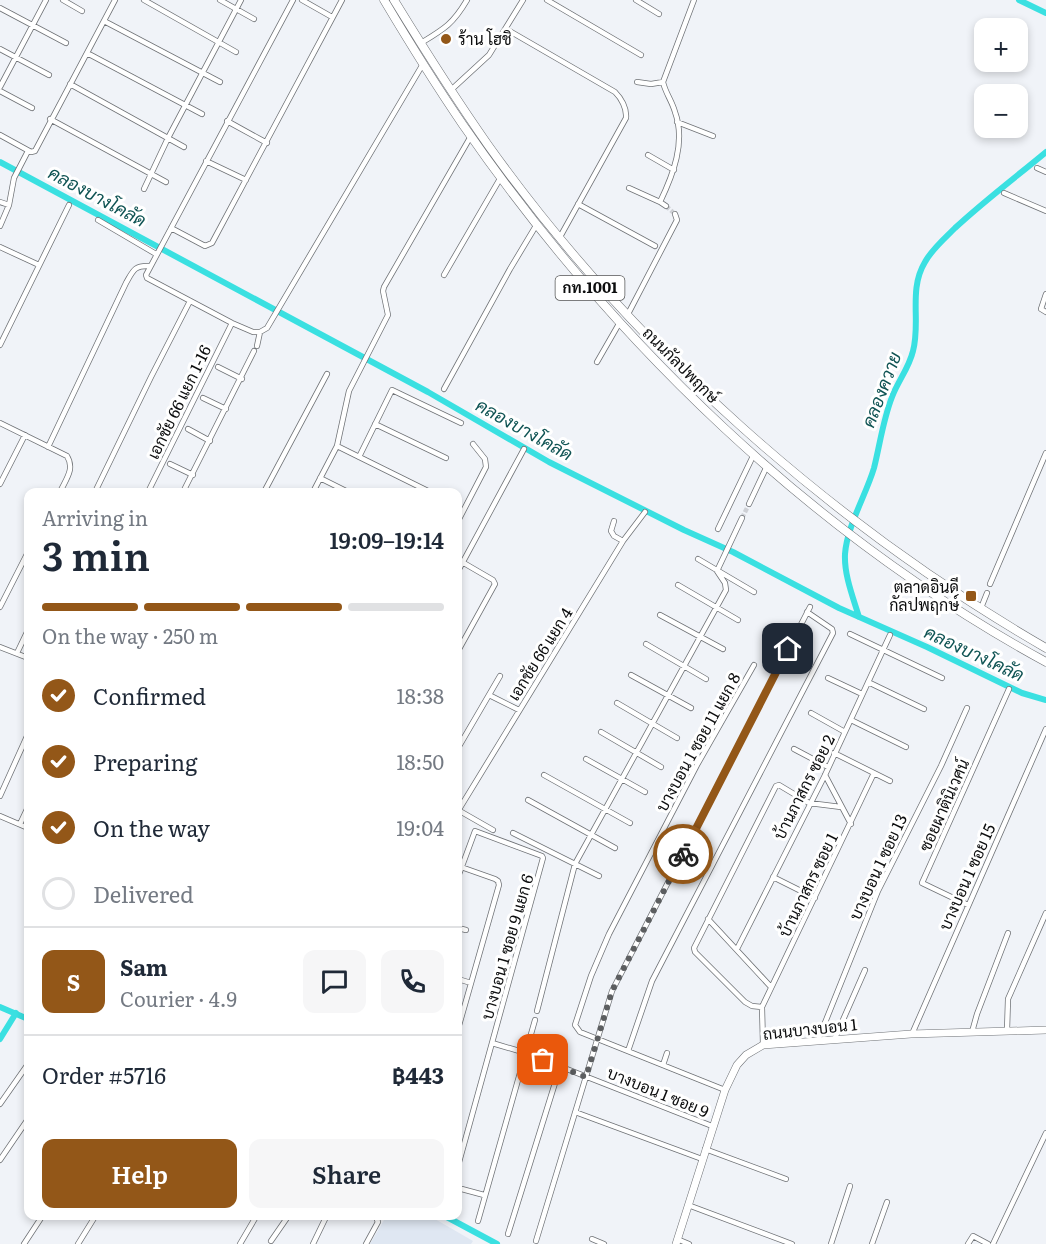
<!DOCTYPE html>
<html lang="en">
<head>
<meta charset="utf-8">
<style>
  body { margin:0; font-family:Literata,Sarabun,serif; background:#f6f6f7; color:#1f2937; height:100vh; display:flex; flex-direction:column; font-size:22px; white-space:nowrap }
  * { box-sizing:border-box; margin:0 }
  p { font-size:20px; color:#747a83 }
  .icon { flex:none; width:33px; height:33px; fill:none; stroke:currentColor; stroke-width:2; stroke-linecap:round; stroke-linejoin:round }
  .map { position:relative; flex:1; overflow:hidden }
  .panel { position:absolute; left:24px; top:488px; width:438px; height:732px; display:flex; flex-direction:column; background:#fff; border-radius:12px; box-shadow:0 3px 9px #0003 }
  .panel>* { flex:none }
  .tools { position:absolute; left:974px; top:18px; display:grid; gap:12px }
  .tools a { display:grid; place-items:center; width:54px; height:54px; border-radius:12px; background:#fff; box-shadow:0 3px 9px #0003; font-size:30px }
  .pin { position:absolute; display:grid; place-items:center; width:51px; height:51px; color:#fff; margin:-26px; border-radius:12px; box-shadow:0 3px 9px #0006 }
  .courier { position:absolute; display:grid; place-items:center; width:60px; height:60px; margin:-30px; border:4px solid #935718; border-radius:50%; background:#fff; color:#222; box-shadow:0 2px 8px #0007 }
  .overview em { font-style:normal; font-weight:600 }
  .overview div { display:flex; flex-direction:column-reverse }
  .overview { display:flex; align-items:center; justify-content:space-between; height:102px; padding:0 18px }
  h1 { font-size:39px; font-weight:600; line-height:45px }
  .bar { display:grid; grid-template-columns:repeat(4,1fr); gap:9px 6px; align-content:center; height:72px; padding:0 18px }
  .bar i { height:8px; border-radius:4px; background:#e0e1e3 }
  .bar .current { background:#935718 }
  .bar p { grid-column:span 4 }
  .line { display:flex; align-items:center; gap:15px; padding:0 18px; border-top:2px solid #e0e1e3 }
  .line div { flex:1 }
  .round { display:grid; place-items:center; flex:none; width:63px; height:63px; border-radius:12px; background:#f6f6f7 }
  ol { padding:0 18px; list-style:none }
  li { display:flex; align-items:center; gap:18px; height:66px }
  li p { margin-inline-start:auto }
  li .icon { padding:6px; border-radius:50%; background:#935718; color:#fff; stroke-width:4 }
  li:last-child { color:#747a83 }
  li i { width:33px; height:33px; border:3px solid #e0e1e3; border-radius:50% }
  .primary-button { display:flex; gap:12px; margin-top:auto; padding:12px 18px }
  .primary-button a { flex:1; height:69px; border-radius:12px; background:#935718; color:#fff; font-size:24px; font-weight:600; line-height:69px; text-align:center }
  .primary-button a+a { background:#f6f6f7; color:#1f2937 }
  .map>svg:first-child { display:block }
  .built { fill:#dfe7f2 }
  .lines { fill:none; stroke-linecap:round; stroke-linejoin:round }
  .canal { stroke:#3ae0e1; stroke-width:6 }
  .street-tunnel { stroke:#ced0d5; stroke-width:4.5; stroke-dasharray:4.5 2; stroke-linecap:butt }
  .street-casing { stroke:#6f7276; stroke-width:6 }
  .secondary-casing { stroke:#6f7276; stroke-width:8 }
  .primary-casing { stroke:#6f7276; stroke-width:9 }
  .street { stroke:#fff; stroke-width:4.5 }
  .secondary { stroke:#fff; stroke-width:7 }
  .primary { stroke:#fff; stroke-width:8 }
  .done { stroke:#5c5e60; stroke-width:6; stroke-dasharray:0 10.8 }
  .route { stroke:#935718; stroke-width:8 }
  .poi-dot { fill:#935718; stroke:#fff; stroke-width:2 }
  .labels { text-anchor:middle; stroke-width:6; stroke-linejoin:round; paint-order:stroke }
  .shield { fill:#fff; stroke:#555656; stroke-width:1.5 }
  .shield-label { font-size:15px; font-weight:bold; fill:#0c0d0e }
  .poi-label { font-size:16px; fill:#0c0d0e; stroke:#fff; text-anchor:start }
  .street-label { font-size:16px; fill:#0c0d0e; stroke:#fff }
  .water-label { font-size:18px; font-style:italic; fill:#105454; stroke:#fff }
</style>
</head>
<body>
<div class="map">
<svg width="1046" height="1244" viewBox="0 0 1046 1244">
  <rect width="100%" height="100%" fill="#f0f3f8"/>
  <path class="built" d="M387 1215H428L473 1241 471 1244H370Z"/>
  <g class="lines">
    <path class="canal" d="M1019 0 1046 13
      M0 162 428 392 549 462 684 530 733 552 839 608 927 647 1022 693 1046 700
      M859 617C853 597 844 575 845 554 847 526 866 495 874 468 880 444 883 420 892 397 898 381 909 368 913 351 921 322 908 290 925 262 932 249 944 239 955 228 984 201 1016 177 1046 152
      M0 1007 28 1019
      M0 1039 16 1013
      M443 1215 497 1244"/>
    <path class="street-tunnel" d="M666 206 675 214
      M742 518 749 504"/>
    <g class="street-casing">
      <path id="street" d="M63 0 82 11
        M144 0 236 52
        M220 0 254 19
        M293 0 146 275 147 278 232 323 253 332H260L267 328 423 64
        M302 0 332 17
        M547 0 641 55
        M636 0 659 14
        M0 8 66 43
        M104 21 220 82
        M506 29 615 92C621 98 627 108 626 118L560 237
        M421 43C444 29 453 24 467 0
        M0 49 49 75
        M87 53 202 114
        M637 82 651 84 663 82
        M70 84 184 147
        M0 87 46 0
        M451 90 489 55 523 0
        M0 91 32 108
        M50 119 166 182
        M227 121 267 143
        M677 122 713 136
        M0 135 31 152 35 151 115 0
        M648 155 674 170
        M206 161 246 180
        M1037 168 1046 172
        M629 188 660 202
        M144 189 168 138 241 0
        M1004 193 1046 211
        M0 202 9 205
        M578 204 655 246
        M666 206 660 202C673 175 686 142 675 112 672 101 665 92 663 82L694 0
        M98 220 156 254
        M0 226 9 205 14 178 28 151
        M171 228 205 246 212 243 342 0
        M0 247 39 265
        M444 275 501 177
        M1046 294 1041 309 1046 312
        M628 314 677 220 675 214
        M0 345 69 205
        M257 346 260 332
        M597 362 620 322
        M218 367 242 379
        M444 389 510 269 537 224
        M203 398 226 409
        M0 423 67 456C75 469 66 479 60 492
        M375 424 446 458
        M188 429 210 441
        M337 446 428 491
        M48 447 126 283C133 271 134 265 150 266
        M359 457 392 390 461 423
        M170 464 193 475
        M320 478 348 492
        M0 484 25 435
        M95 492 151 377 190 301
        M148 492 232 323
        M183 492 254 351
        M264 492 327 374
        M313 492 337 446 349 391 388 315 383 291 384 287 471 136
        M749 504 767 466
        M458 521 486 467 485 459 473 444
        M614 521 611 531 614 536 623 541
        M718 529 754 454
        M698 559 754 592
        M458 571 524 449
        M990 584 1046 453
        M678 585 738 620
        M0 607 28 552
        M981 608 987 593
        M660 615 723 649
        M850 634 942 678
        M646 644 706 679
        M0 647 28 658
        M458 651 495 584 493 580 462 562
        M17 653 28 630
        M631 675 691 708
        M828 678 862 694
        M868 682 924 709
        M489 695 519 710
        M617 703 677 738
        M811 713 845 732
        M851 720 906 747
        M601 732 661 767
        M458 748 500 676
        M794 749 828 767
        M834 753 890 781
        M586 759 645 792
        M544 775 630 823
        M825 775 851 824
        M0 796 28 734
        M528 800 615 848
        M458 810 493 830
        M458 811 623 541 645 512
        M0 816 28 828
        M20 824 28 807
        M513 833 599 876
        M458 877 475 831 542 856 543 858 458 1166
        M773 877 815 898
        M968 905 922 883 1009 689
        M708 919 771 987
        M458 928 466 930
        M737 949 825 775 890 635
        M458 979 471 983
        M762 1007 752 1006 745 1002 695 952 694 948 776 786 779 785 809 803 841 807
        M537 1011 575 864 726 590 725 583 717 571 742 518
        M458 1029 499 885 498 881 495 879 461 867
        M1007 1031 1008 999 1046 913
        M972 1032 977 1014 1008 933
        M912 1034 1046 729
        M835 1038 865 970
        M818 1040 878 891 941 766 967 708
        M492 1043 526 1053 712 1126
        M763 1045 762 1007 874 773
        M628 1051 652 981 833 633 832 629 807 612
        M663 1065 667 1053
        M725 1090 580 1032 575 1025 591 976 609 934 697 765 754 665
        M0 1104 28 1064
        M575 1112 702 1159
        M705 1149 786 1179
        M0 1160 28 1119
        M458 1188 484 1195
        M688 1205 792 1244
        M478 1221 535 1020
        M508 1234 560 1067
        M592 1239 604 1244
        M677 1239 689 1244
        M271 1241 289 1215
        M536 1241 612 991 810 607
        M24 1244 43 1215
        M78 1244 96 1215
        M240 1244 257 1215
        M313 1244 327 1215
        M366 1244 378 1222 375 1215
        M831 1244 850 1186
        M872 1244 887 1202
        M968 1244 973 1236 988 1244
        M993 1244 1046 1133"/>
    </g>
    <g class="secondary-casing">
      <path id="secondary" d="M676 1244 725 1090 737 1065 746 1055 763 1045 911 1034 1046 1030"/>
    </g>
    <g class="primary-casing">
      <path id="primary" d="M384 0C409 42 435 84 463 125 613 342 813 535 1046 662
        M394 0C424 49 455 98 488 145 632 347 831 524 1046 648"/>
    </g>
    <use href="#street" class="street"/>
    <use href="#secondary" class="secondary"/>
    <use href="#primary" class="primary"/>
  </g>
  <g class="lines">
    <path class="done" d="M543 1060 586 1077 612 991 683 854"/>
    <path class="route" d="M683 854 788 649"/>
  </g>
  <g class="poi-dot">
    <circle cx="446" cy="39" r="6"/>
    <rect x="965" y="590" width="12" height="12" rx="3"/>
  </g>
  <g class="labels">
    <rect class="shield" x="555.5" y="276" width="69" height="24" rx="4.5"/>
    <g class="shield-label">
      <text x="590" y="293">กท.1001</text>
    </g>
    <g class="poi-label">
      <text x="458" y="45">ร้าน โฮชิ</text>
      <text x="959" y="593" text-anchor="end">ตลาดอินดี<tspan x="959" dy="18">กัลปพฤกษ์</tspan></text>
    </g>
    <g class="street-label">
      <text transform="translate(681 365) rotate(45)" y="6">ถนนกัลปพฤกษ์</text>
      <text transform="translate(179 402) rotate(-64)" y="6">เอกชัย 66 แยก 1-16</text>
      <text transform="translate(540 654) rotate(-58)" y="6">เอกชัย 66 แยก 4</text>
      <text transform="translate(698 742) rotate(-61)" y="6">บางบอน 1 ซอย 11 แยก 8</text>
      <text transform="translate(804 787) rotate(-63)" y="6">บ้านภาสกร ซอย 2</text>
      <text transform="translate(944 805) rotate(-66)" y="6">ซอยผาตินิเวศน์</text>
      <text transform="translate(878 867) rotate(-65)" y="6">บางบอน 1 ซอย 13</text>
      <text transform="translate(967 877) rotate(-66)" y="6">บางบอน 1 ซอย 15</text>
      <text transform="translate(808 885) rotate(-64)" y="6">บ้านภาสกร ซอย 1</text>
      <text transform="translate(507 947) rotate(-74)" y="6">บางบอน 1 ซอย 9 แยก 6</text>
      <text transform="translate(810 1029) rotate(-6)" y="6">ถนนบางบอน 1</text>
      <text transform="translate(658 1092) rotate(22)" y="6">บางบอน 1 ซอย 9</text>
    </g>
    <g class="water-label">
      <text transform="translate(97 197) rotate(28)" y="6">คลองบางโคลัด</text>
      <text transform="translate(882 390) rotate(-69)" y="6">คลองควาย</text>
      <text transform="translate(524 430) rotate(29)" y="6">คลองบางโคลัด</text>
      <text transform="translate(974 654) rotate(25)" y="6">คลองบางโคลัด</text>
    </g>
  </g>
</svg>
<div class="tools">
<a>+</a>
<a>−</a>
</div>
<div class="pin" style="left:543px;top:1060px;background:#ea580c"><svg class="icon" aria-label="bag" viewBox="0 0 24 24"><path d="M5 8h14l-1 12H6zM9 8a3 3 0 0 1 6 0"/></svg></div>
<div class="pin" style="left:788px;top:649px;background:#1f2937"><svg class="icon" aria-label="home" viewBox="0 0 24 24"><path d="M3 11l9-7 9 7M6 9v11h12V9"/></svg></div>
<div class="courier" style="left:683px;top:854px"><svg class="icon" aria-label="bike" viewBox="0 0 24 24"><circle cx="6" cy="16" r="4"/><circle cx="18" cy="16" r="4"/><path d="M6 16l4-8h5l3 8M10 8l3 8H6M13 5h3"/></svg></div>
<section class="panel">
<div class="overview"><div><h1>3 min</h1><p>Arriving in</p></div><em>19:09–19:14</em></div>
<div class="bar"><i class="current"></i><i class="current"></i><i class="current"></i><i></i><p>On the way · 250 m</p></div>
<ol>
<li><svg class="icon" aria-label="check" viewBox="0 0 24 24"><path d="M5 12l5 5 9-10"/></svg>Confirmed<p>18:38</p></li>
<li><svg class="icon" aria-label="check" viewBox="0 0 24 24"><path d="M5 12l5 5 9-10"/></svg>Preparing<p>18:50</p></li>
<li><svg class="icon" aria-label="check" viewBox="0 0 24 24"><path d="M5 12l5 5 9-10"/></svg>On the way<p>19:04</p></li>
<li><i></i>Delivered</li>
</ol>
<div class="line" style="height:108px"><b class="round" style="background:#935718;color:#fff">S</b><div><b>Sam</b><p>Courier · 4.9</p></div><a class="round"><svg class="icon" aria-label="chat" viewBox="0 0 24 24"><path d="M4 5h16v11H9l-5 4z"/></svg></a><a class="round"><svg class="icon" aria-label="phone" viewBox="0 0 24 24"><path d="M5 4h4l2 5-3 2q2 4 5 5l2-3 5 2v4C11 20 4 13 5 4z"/></svg></a></div>
<div class="line" style="height:78px"><div>Order #5716</div><b>฿443</b></div>
<div class="primary-button"><a>Help</a><a>Share</a></div>
</section>
</div>
</body>
</html>
